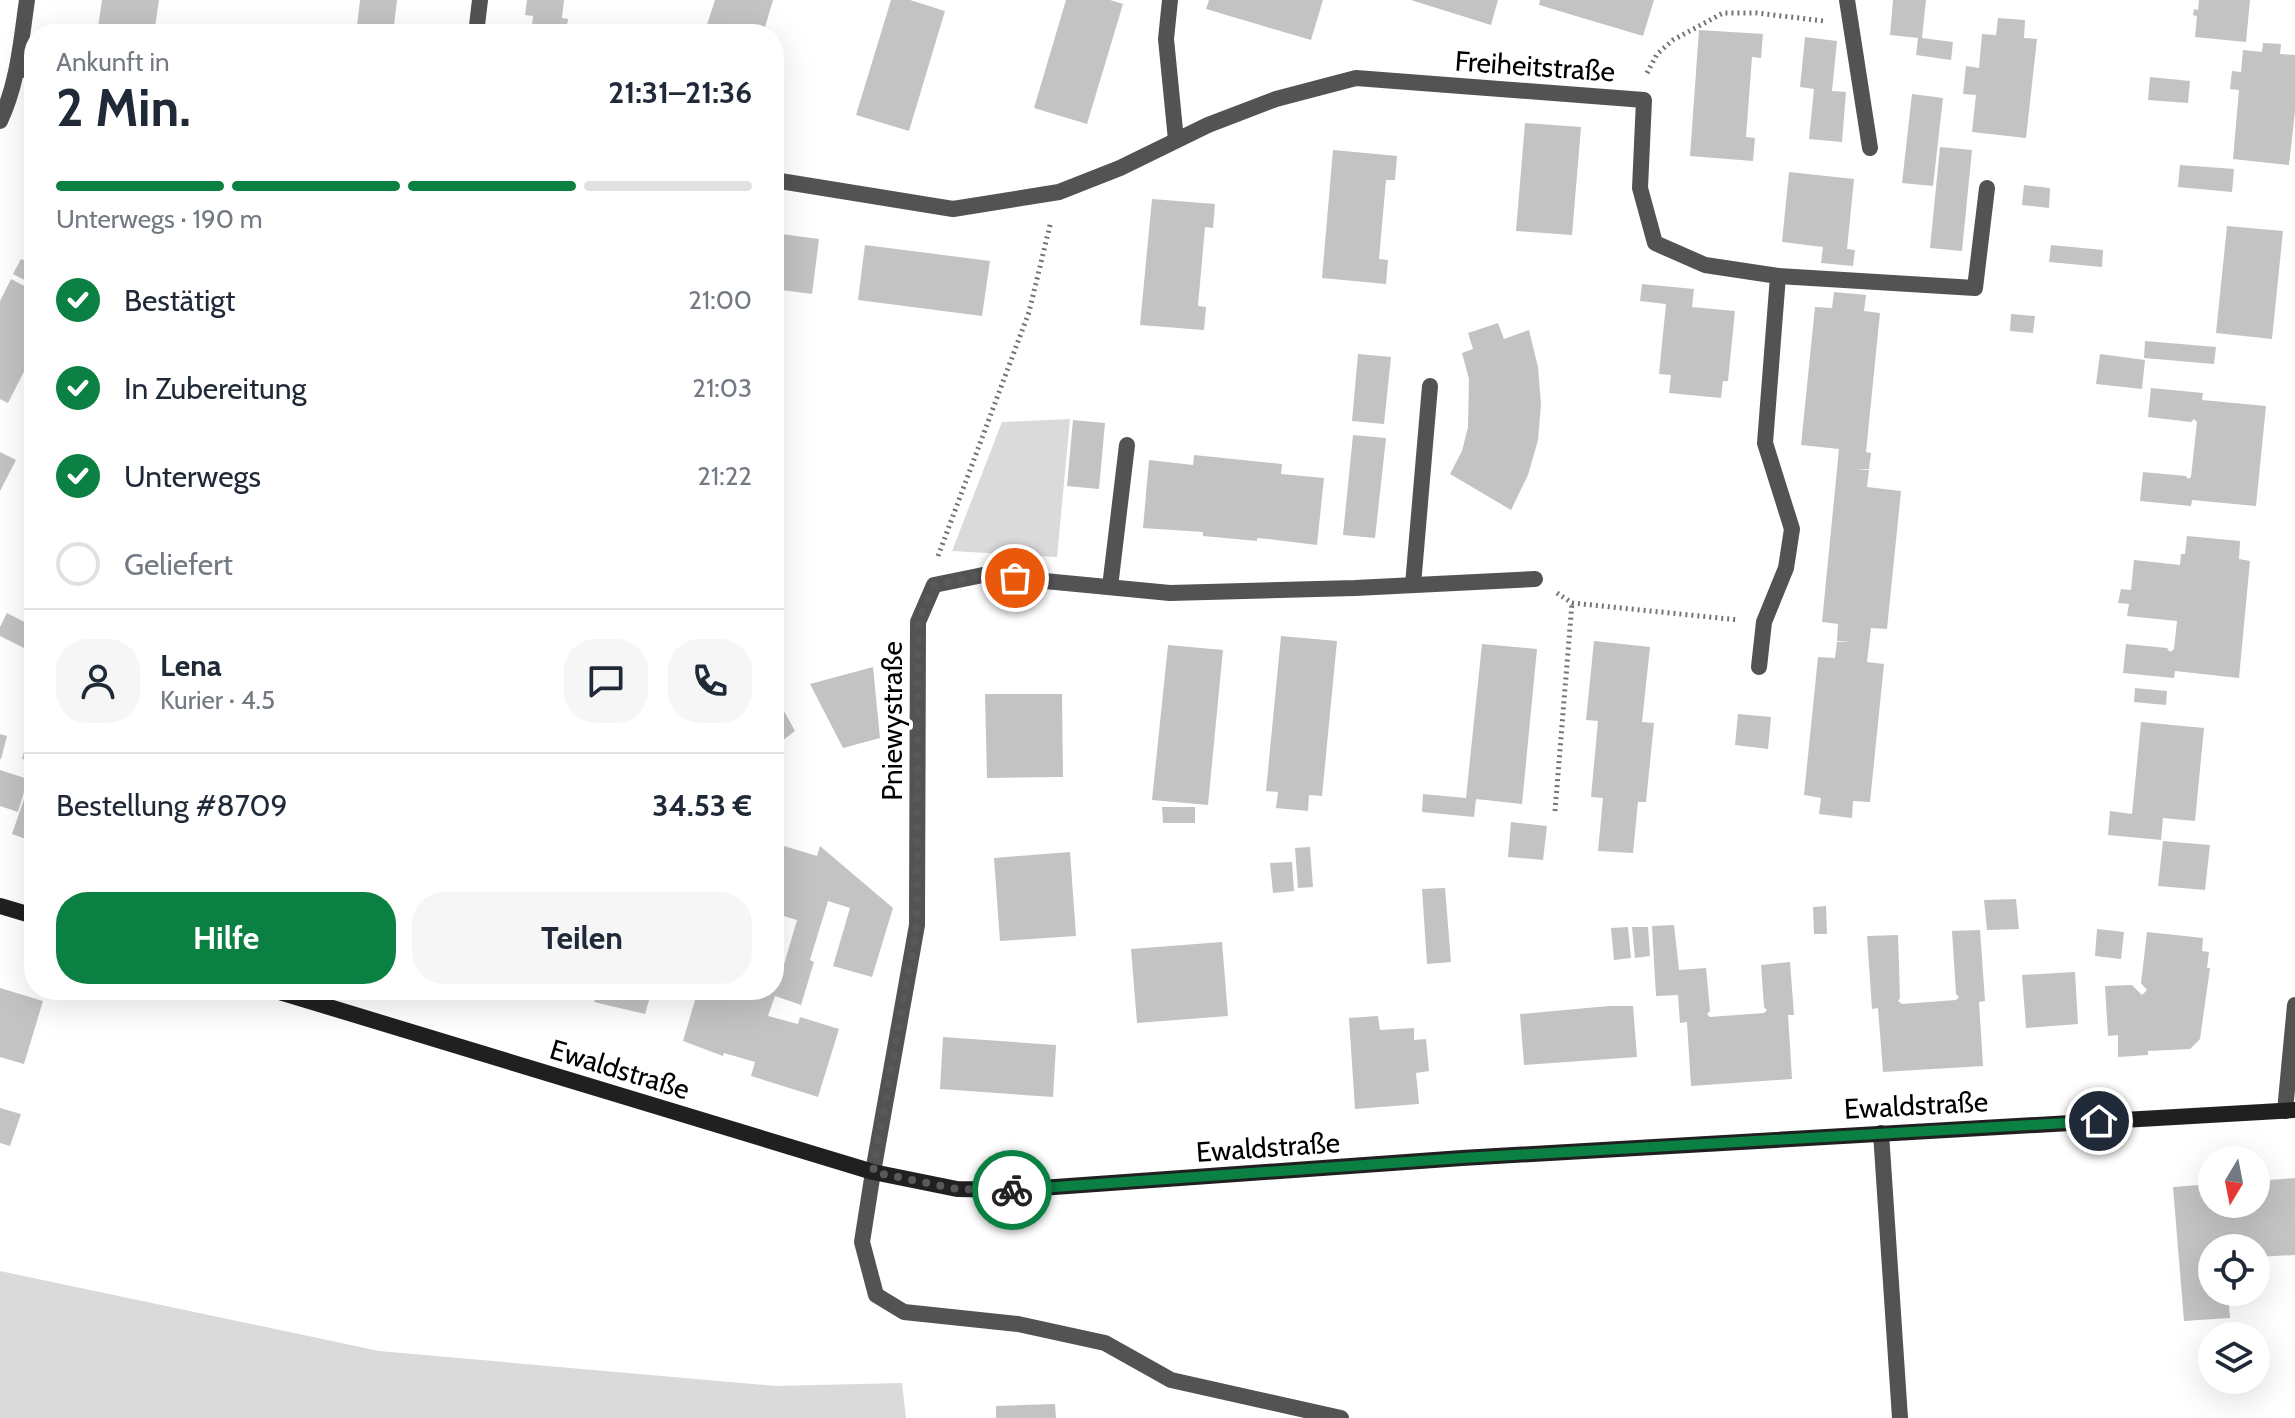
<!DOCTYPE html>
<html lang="de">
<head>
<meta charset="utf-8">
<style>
  body { margin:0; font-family:Cabin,sans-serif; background:#f6f6f7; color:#1f2937; height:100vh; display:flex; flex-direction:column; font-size:30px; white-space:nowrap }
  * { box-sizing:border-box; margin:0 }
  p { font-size:26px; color:#747a83 }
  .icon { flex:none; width:44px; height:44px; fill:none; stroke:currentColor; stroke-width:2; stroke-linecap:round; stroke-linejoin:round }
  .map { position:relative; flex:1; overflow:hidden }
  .drawer { position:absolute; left:24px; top:24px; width:760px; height:976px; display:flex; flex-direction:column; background:#fff; border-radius:32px; box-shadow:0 8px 32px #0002 }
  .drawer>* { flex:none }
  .needle { width:52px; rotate:190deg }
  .controls { position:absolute; left:2198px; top:1146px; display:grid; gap:16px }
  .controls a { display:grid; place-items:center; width:72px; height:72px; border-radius:50%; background:#fff; box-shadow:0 8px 32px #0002; font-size:40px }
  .pin { position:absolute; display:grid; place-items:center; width:68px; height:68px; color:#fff; margin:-34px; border:4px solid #fff; border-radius:50%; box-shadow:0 2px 8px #0007 }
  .courier { position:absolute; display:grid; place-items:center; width:80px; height:80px; margin:-40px; border:6px solid #0b8043; border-radius:50%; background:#fff; color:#222; box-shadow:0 2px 10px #0007 }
  .summary em { font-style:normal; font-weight:700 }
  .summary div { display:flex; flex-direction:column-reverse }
  .summary { display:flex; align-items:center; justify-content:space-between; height:136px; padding:0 32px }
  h1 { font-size:52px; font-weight:700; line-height:60px }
  .bar { display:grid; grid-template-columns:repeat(4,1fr); gap:12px 8px; align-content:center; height:96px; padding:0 32px }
  .bar i { height:10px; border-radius:6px; background:#e0e1e3 }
  .bar .on { background:#0b8043 }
  .bar p { grid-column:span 4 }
  .line { display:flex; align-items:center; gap:20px; padding:0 32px; border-top:2px solid #e0e1e3 }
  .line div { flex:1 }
  .round { display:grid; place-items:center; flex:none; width:84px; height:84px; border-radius:32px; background:#f6f6f7 }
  ol { padding:0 32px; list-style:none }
  li { display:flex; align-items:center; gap:24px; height:88px }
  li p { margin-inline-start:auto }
  li .icon { padding:8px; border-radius:50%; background:#0b8043; color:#fff; stroke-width:4 }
  li:last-child { color:#747a83 }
  li i { width:44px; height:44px; border:4px solid #e0e1e3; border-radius:50% }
  .button { display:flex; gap:16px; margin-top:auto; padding:16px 32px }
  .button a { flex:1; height:92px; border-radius:32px; background:#0b8043; color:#fff; font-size:32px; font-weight:700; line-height:92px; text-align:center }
  .button a+a { background:#f6f6f7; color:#1f2937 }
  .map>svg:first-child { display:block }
  .green { fill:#dadada }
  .building { fill:#c3c3c3 }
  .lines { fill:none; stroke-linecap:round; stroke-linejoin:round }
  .path { stroke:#757575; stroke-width:5; stroke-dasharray:2 4; stroke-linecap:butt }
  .lane { stroke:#535353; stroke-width:16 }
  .street { stroke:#535353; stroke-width:16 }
  .secondary { stroke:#202020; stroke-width:16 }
  .done { stroke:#595959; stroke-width:8; stroke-dasharray:0 14.4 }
  .route { stroke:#0b8043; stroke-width:10 }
  .labels { text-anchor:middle; stroke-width:8; stroke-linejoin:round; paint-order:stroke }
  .street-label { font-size:28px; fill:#000; stroke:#fff }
</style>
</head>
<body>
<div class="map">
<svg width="2295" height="1418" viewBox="0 0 2295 1418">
  <rect width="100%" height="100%" fill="#fff"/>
  <path class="green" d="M1070 419 1057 557 952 551 1002 422Z
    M0 1271 379 1351 775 1386 902 1383 906 1418H0Z"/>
  <path class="building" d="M102 0H159L154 34H97Z
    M360 0H397L393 34H356Z
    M527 0H564L562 18 568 19 566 34 531 33 533 16 525 15Z
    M715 0H773L763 34H704Z
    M891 0H910L945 11 909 131 856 115Z
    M1066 0H1110L1123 4 1087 124 1034 108Z
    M1209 0H1323L1311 40 1206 9Z
    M1411 0H1498L1491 25Z
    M1540 0H1654L1643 36 1539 5Z
    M1893 0H1926L1922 38 1953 42 1951 60 1916 55 1918 38 1890 35Z
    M2199 0H2250L2246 42 2195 37 2197 16 2193 15 2194 9 2198 10Z
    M1998 18 2025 20 2024 38 2037 39 2026 138 1972 132 1976 95 1963 94 1966 66 1979 68 1982 34 1996 35Z
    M1699 30 1763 34 1761 58 1752 57 1746 137 1755 138 1753 161 1690 156Z
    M1805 37 1837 41 1832 91 1846 92 1842 142 1809 139 1814 89 1800 87Z
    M2263 43 2281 44 2280 54 2295 55V111L2289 165 2233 159 2239 90 2230 89 2232 71 2241 72 2243 50 2262 52Z
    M2150 77 2190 81 2188 103 2148 100Z
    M1912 94 1943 98 1933 186 1902 183Z
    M1525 123 1581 127 1572 235 1516 231Z
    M1940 147 1972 150 1962 251 1930 248Z
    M1333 150 1397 156 1395 180H1386L1379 259 1388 260 1386 284 1322 278Z
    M2180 165 2234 169 2232 192 2178 187Z
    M1789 172 1854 179 1847 249 1855 250 1853 266 1821 263 1823 247 1782 242Z
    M2024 185 2050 188 2049 208 2022 205Z
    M1152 199 1215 204 1213 228 1205 227 1198 306 1206 307 1204 330 1140 325Z
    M2227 226 2283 231 2272 339 2216 333Z
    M774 233 819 239 812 294 774 289Z
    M865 245 990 261 982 316 858 300Z
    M2051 245 2103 250 2102 267 2049 262Z
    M21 259 34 265V285L13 274Z
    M11 279 34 291V352L8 403 0 399V301Z
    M1642 284 1694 289 1692 307 1735 311 1728 381H1723L1721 398 1669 393 1671 375 1659 374 1666 304 1640 301Z
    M1834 292 1866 295 1864 311 1880 313 1866 452 1871 453 1869 469H1856L1869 470 1867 487 1901 491 1887 629 1871 628 1867 662 1884 664 1870 802 1853 801 1852 818 1819 814 1821 798 1804 795 1818 657 1835 658 1837 642H1850L1837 641 1838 624 1822 622 1839 449 1801 445 1815 307 1832 308Z
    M2011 314 2035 316 2033 333 2010 331Z
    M1498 323 1504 339 1529 330 1538 367 1541 404 1538 440 1528 475 1511 510 1450 474 1462 451 1468 427 1469 379 1462 353 1473 349 1468 333Z
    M2145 341 2216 347 2214 364 2144 358Z
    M1358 354 1391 357 1384 424 1352 421Z
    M2100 354 2145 360 2142 389 2096 384Z
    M2151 388 2203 393 2202 400 2266 406 2256 506 2192 500 2191 506 2140 501 2143 472 2186 476 2188 479 2191 477 2197 422 2194 419 2191 422 2148 417Z
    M1073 420 1105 423 1099 489 1067 486Z
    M1353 435 1386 438 1375 538 1343 535Z
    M0 452 16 460 0 491Z
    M1194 455 1282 464 1281 474 1324 478 1317 545 1268 539 1257 538V541L1203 536V532L1143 528 1149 460 1193 465Z
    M2187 536 2240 541 2239 559 2250 561 2239 678 2175 671 2174 678 2123 673 2126 644 2167 648 2170 652 2174 649 2177 621 2127 616 2129 604 2118 603 2121 589 2131 590 2134 560 2180 565 2181 554H2185Z
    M7 613 34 627V653L0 636V627Z
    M1281 636 1337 641 1322 796 1309 795 1308 811 1276 808 1278 792 1266 791Z
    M1594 641 1650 647 1642 722 1654 723 1646 802H1638L1633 853 1598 851 1603 798 1591 797 1598 721 1586 720Z
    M1482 644 1537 649 1522 804 1476 799 1474 817 1422 812 1423 794 1466 798Z
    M1168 645 1223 650 1208 805 1152 800Z
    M873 667 880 738 843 748 810 684Z
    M2135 688 2167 691 2166 705 2134 702Z
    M774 693 795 731 774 747Z
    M985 694H1062L1063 777 987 778Z
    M1738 714 1771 717 1768 749 1735 745Z
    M33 721H34V762L22 759Z
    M2141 722 2204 728 2195 821 2163 818 2161 840 2108 835 2110 811 2132 814Z
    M0 734 7 736 1 759H0Z
    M0 770 28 779 18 812 0 806Z
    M34 770V842L12 834Z
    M1162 807H1195V823H1163Z
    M1511 822 1547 826 1543 860 1508 857Z
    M2163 841 2210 845 2205 890 2158 886Z
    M784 846 817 856 820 846 893 908 872 977 833 966 850 908 828 901 810 960 814 962 801 1005 775 996 768 1016 798 1024 800 1017 839 1029 818 1097 751 1076 755 1062 724 1053 723 1056 683 1041 698 990H774V980L780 978 797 920 774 913V880Z
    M1310 847 1313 887 1298 888 1295 848Z
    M1070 852 1076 936 1000 941 994 858Z
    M1292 862 1294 891 1273 893 1270 863Z
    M1445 888 1451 962 1427 964 1422 889Z
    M2016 899 2019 929 1987 930 1984 900Z
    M1826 906 1827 934H1814L1813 907Z
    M1674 925 1679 970 1706 968 1710 1011 1707 1014 1710 1017 1764 1013 1767 1010 1764 1007 1761 965 1790 962 1794 1015H1788L1792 1079 1691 1086 1687 1022 1680 1023 1678 995 1656 996 1652 926Z
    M1628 927 1631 958 1614 960 1611 928Z
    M1632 927H1648L1650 956 1635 958Z
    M2097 929 2124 932 2121 959 2095 956Z
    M1980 930 1985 1001 1979 1002 1983 1066 1883 1072 1878 1008 1872 1009 1867 936 1898 935 1900 998 1898 1001 1902 1004 1956 1000 1959 997 1956 994 1952 931Z
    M2147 932 2203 938 2202 951 2209 952 2207 968H2210L2200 1039 2190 1049 2148 1051V1055L2118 1057V1035L2108 1036 2105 986 2132 985 2142 995 2147 990 2141 983Z
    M1222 942 1228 1016 1137 1023 1131 949Z
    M2075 972 2078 1024 2026 1028 2022 975Z
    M0 988 43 1001 24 1064 0 1057Z
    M566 990H652L645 1014 594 1002 595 1000Z
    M1609 1006H1633L1637 1057 1524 1065 1520 1014Z
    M1378 1016 1380 1030 1414 1028V1040L1426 1039 1429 1071 1416 1073 1419 1104 1355 1109 1349 1018Z
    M943 1037 1056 1045 1053 1097 940 1089Z
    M0 1108 21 1114 10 1146 0 1143Z
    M2295 1178V1255L2256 1257V1248H2212V1292H2228L2230 1318 2184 1321 2173 1187 2212 1184V1204H2256V1181Z
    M1055 1404 1056 1418H996V1406Z"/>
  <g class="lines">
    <path class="path" d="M1647 73 1657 54 1673 40 1723 13H1757L1824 21
      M938 556 1029 312 1051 221
      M1557 593 1572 603 1739 620
      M1555 811 1572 603"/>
    <path class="lane" d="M1847 0 1870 148
      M1778 276 1975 288 1987 188
      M1413 585 1430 386
      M1110 587 1127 445
      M1881 1133 1900 1418
      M873 1172 862 1242 876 1295 904 1312 1018 1324 1105 1343 1171 1380 1341 1418"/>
    <path class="street" d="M1170 0 1166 39 1176 140
      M476 34 480 0
      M18 69 34 71
      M0 121C18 83 21 41 27 0
      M774 180 953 209 1059 192 1120 168 1208 125 1276 99 1356 78 1644 100 1640 188 1655 243 1705 265 1778 276 1765 443 1792 529 1786 568 1764 622 1759 667
      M2285 1111 2295 1005
      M873 1172 917 925 918 622 934 585 983 575 1170 593 1355 588 1535 579"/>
    <path class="secondary" d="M0 906 34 916
      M273 990 873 1172 957 1189 1012 1190 1462 1158 2295 1110"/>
  </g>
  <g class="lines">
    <path class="done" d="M1012 1190 957 1189 873 1172 917 925 918 622 934 585 983 575 1015 578"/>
    <path class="route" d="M1012 1190 1462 1158 2099 1121"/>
  </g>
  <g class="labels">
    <g class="street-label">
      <text transform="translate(1535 66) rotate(4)" y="10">Freiheitstraße</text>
      <text transform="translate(892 721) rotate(-90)" y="10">Pniewystraße</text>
      <text transform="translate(620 1069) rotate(17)" y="10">Ewaldstraße</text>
      <text transform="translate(1916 1105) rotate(-3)" y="10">Ewaldstraße</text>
      <text transform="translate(1268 1147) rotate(-4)" y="10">Ewaldstraße</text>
    </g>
  </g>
</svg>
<div class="controls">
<a><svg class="needle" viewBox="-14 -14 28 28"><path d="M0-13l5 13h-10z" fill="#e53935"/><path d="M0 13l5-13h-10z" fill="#747a83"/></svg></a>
<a><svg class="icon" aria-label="locate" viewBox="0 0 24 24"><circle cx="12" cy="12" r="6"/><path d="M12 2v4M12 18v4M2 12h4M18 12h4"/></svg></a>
<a><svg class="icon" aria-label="layers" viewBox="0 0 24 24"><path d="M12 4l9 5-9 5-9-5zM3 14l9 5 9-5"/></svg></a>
</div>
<div class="pin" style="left:1015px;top:578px;background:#ea580c"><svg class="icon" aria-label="bag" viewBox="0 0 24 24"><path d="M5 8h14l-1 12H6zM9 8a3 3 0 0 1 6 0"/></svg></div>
<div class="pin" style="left:2099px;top:1121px;background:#1f2937"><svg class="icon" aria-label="home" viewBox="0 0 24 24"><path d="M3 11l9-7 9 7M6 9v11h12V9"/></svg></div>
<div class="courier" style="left:1012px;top:1190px"><svg class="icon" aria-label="bike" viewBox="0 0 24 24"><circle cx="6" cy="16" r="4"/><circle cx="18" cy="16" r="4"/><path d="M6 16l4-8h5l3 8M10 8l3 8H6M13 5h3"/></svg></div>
<section class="drawer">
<div class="summary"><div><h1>2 Min.</h1><p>Ankunft in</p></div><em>21:31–21:36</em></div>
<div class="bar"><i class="on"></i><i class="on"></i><i class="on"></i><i></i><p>Unterwegs · 190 m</p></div>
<ol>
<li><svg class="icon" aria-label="check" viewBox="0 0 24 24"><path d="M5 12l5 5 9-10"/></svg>Bestätigt<p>21:00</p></li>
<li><svg class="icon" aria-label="check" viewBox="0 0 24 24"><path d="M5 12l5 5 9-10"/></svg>In Zubereitung<p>21:03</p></li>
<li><svg class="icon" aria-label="check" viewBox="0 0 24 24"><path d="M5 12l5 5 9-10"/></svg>Unterwegs<p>21:22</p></li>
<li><i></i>Geliefert</li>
</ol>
<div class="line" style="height:144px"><a class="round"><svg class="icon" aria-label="person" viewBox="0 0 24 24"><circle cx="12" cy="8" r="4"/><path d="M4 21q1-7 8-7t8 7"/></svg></a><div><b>Lena</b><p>Kurier · 4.5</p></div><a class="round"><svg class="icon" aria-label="chat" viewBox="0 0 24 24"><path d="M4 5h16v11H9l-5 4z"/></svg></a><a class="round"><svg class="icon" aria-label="phone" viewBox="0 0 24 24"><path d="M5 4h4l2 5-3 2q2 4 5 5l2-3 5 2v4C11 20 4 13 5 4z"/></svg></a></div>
<div class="line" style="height:104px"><div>Bestellung #8709</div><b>34.53 €</b></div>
<div class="button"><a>Hilfe</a><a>Teilen</a></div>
</section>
</div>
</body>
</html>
